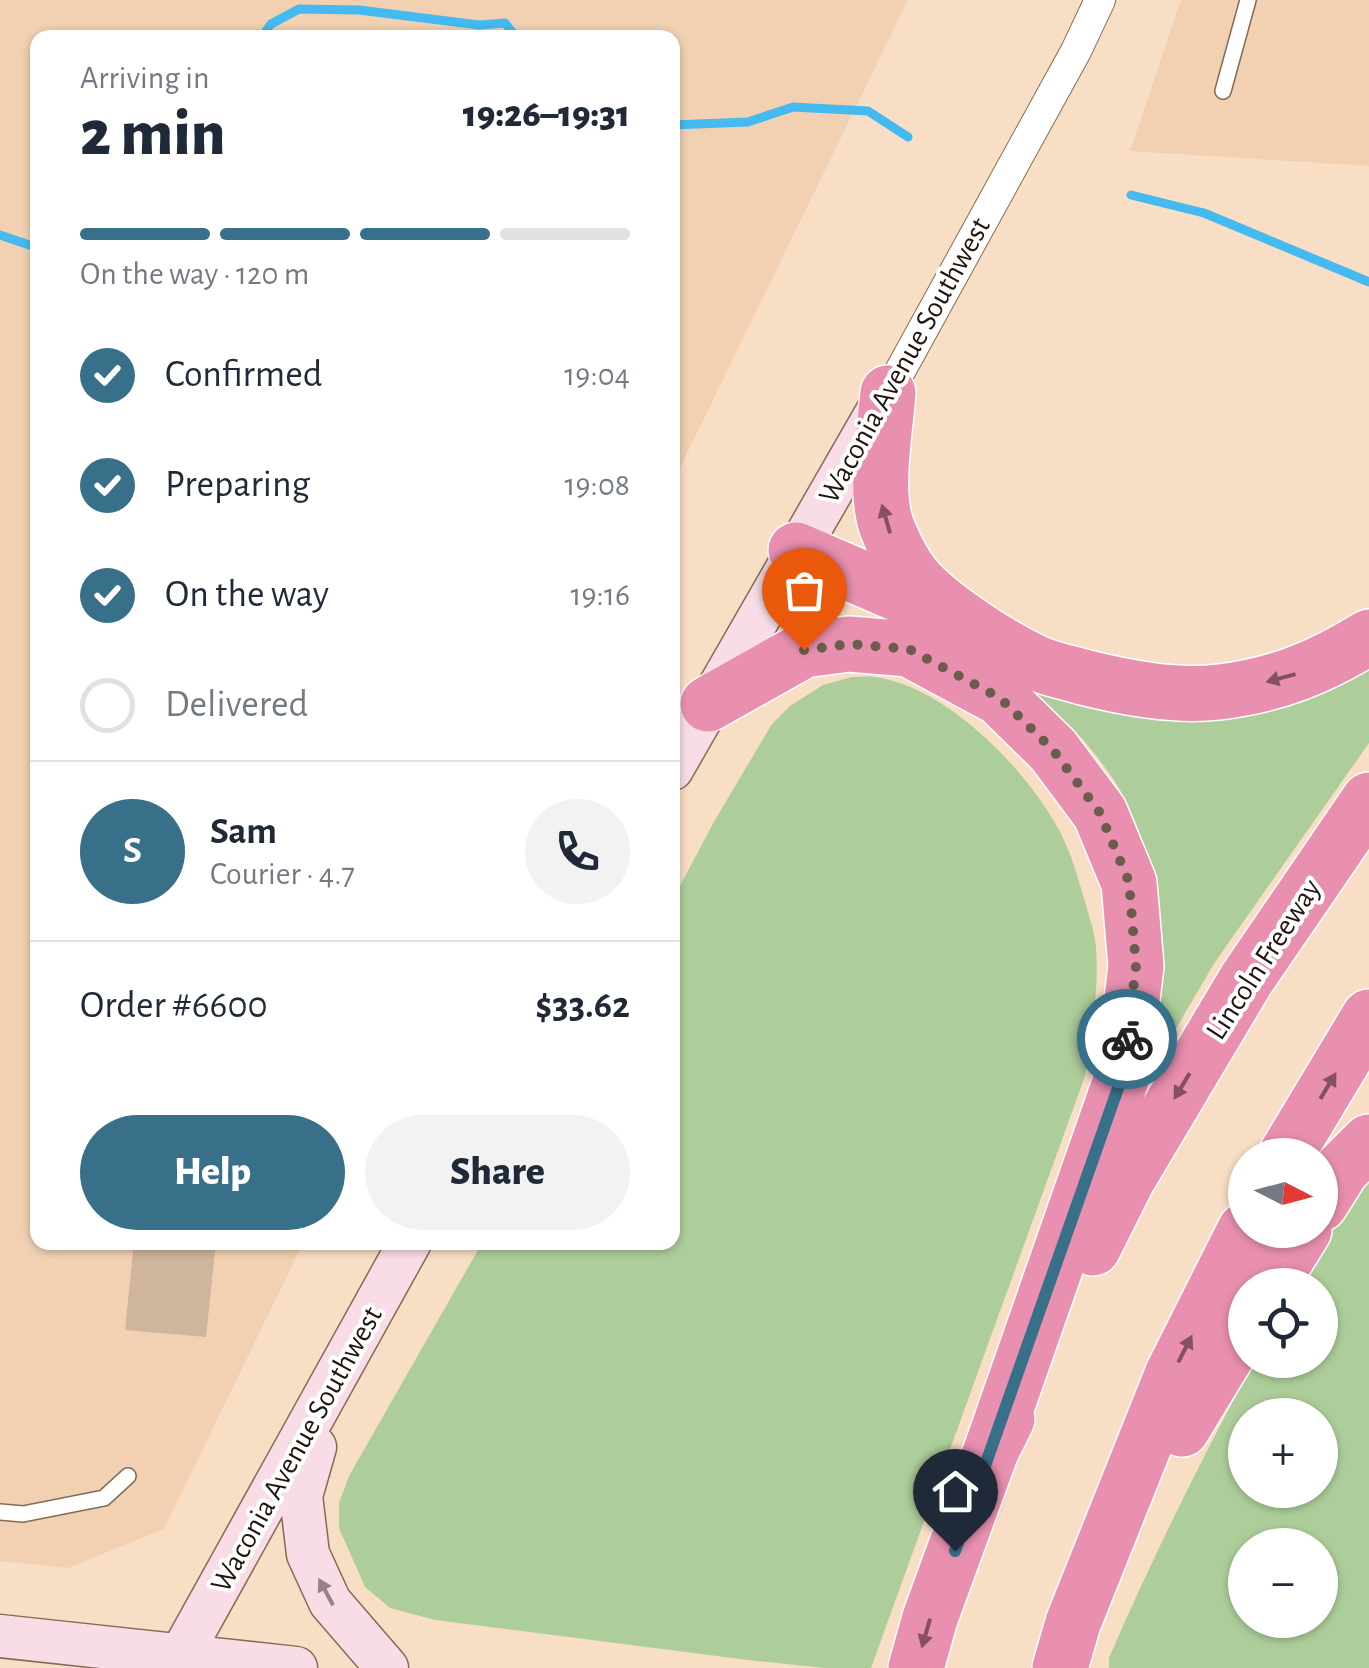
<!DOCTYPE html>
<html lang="en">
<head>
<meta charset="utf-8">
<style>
  body { margin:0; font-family:"Alegreya Sans",sans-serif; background:#f2f2f3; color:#1f2937; height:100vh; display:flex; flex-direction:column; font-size:38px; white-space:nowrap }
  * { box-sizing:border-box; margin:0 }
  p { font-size:32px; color:#747a83 }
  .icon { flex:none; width:55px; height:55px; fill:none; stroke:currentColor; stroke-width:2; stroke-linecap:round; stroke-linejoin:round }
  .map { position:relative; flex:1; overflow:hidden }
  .drawer { position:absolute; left:30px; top:30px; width:650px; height:1220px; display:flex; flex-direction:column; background:#fff; border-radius:20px; box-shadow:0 2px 8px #0004 }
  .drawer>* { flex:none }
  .needle { width:65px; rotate:96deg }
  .controls { position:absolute; left:1228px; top:1138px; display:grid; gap:20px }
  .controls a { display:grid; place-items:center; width:110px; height:110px; border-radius:50%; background:#fff; box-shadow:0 2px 8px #0004; font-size:50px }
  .pin { position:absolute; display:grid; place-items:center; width:85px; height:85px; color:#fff; margin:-102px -42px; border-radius:50% 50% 50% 0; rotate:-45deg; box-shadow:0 0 10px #0007 }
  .pin .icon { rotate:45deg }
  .courier { position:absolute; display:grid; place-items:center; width:100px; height:100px; margin:-50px; border:8px solid #38708a; border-radius:50%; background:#fff; color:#222; box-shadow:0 2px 12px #0007 }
  .headline em { font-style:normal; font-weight:800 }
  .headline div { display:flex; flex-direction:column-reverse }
  .headline { display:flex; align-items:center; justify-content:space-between; height:170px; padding:0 50px }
  h1 { font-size:65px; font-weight:800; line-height:75px }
  .bar { display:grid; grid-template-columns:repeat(4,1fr); gap:15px 10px; align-content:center; height:120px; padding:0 50px }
  .bar i { height:12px; border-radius:8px; background:#e0e1e3 }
  .bar .active { background:#38708a }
  .bar p { grid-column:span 4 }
  .line { display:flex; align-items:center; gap:25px; padding:0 50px; border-top:2px solid #e0e1e3 }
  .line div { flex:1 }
  .round { display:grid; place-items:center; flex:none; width:105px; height:105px; border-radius:52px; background:#f2f2f3 }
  ol { padding:0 50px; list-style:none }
  li { display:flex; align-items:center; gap:30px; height:110px }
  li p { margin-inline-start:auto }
  li .icon { padding:10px; border-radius:50%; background:#38708a; color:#fff; stroke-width:4 }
  li:last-child { color:#747a83 }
  li i { width:55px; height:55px; border:5px solid #e0e1e3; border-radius:50% }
  .primary-button { display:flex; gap:20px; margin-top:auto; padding:20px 50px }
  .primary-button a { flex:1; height:115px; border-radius:60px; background:#38708a; color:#fff; font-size:40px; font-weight:800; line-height:115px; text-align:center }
  .primary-button a+a { background:#f2f2f3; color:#1f2937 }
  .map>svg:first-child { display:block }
  .built { fill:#f1d1b2 }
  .green { fill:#adce9a; fill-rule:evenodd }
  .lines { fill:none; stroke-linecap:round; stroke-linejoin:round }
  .stream { stroke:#44baf0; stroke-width:9 }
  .building { fill:#ceb59c }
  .lane-casing { stroke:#836b54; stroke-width:18 }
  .street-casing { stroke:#836b54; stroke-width:32 }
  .secondary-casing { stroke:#836b54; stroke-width:45 }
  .highway-casing { stroke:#fff; stroke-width:58 }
  .lane { stroke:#fff; stroke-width:15 }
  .street { stroke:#fff; stroke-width:30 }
  .secondary { stroke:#f8dde7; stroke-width:42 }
  .highway { stroke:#e98fb0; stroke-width:55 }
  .oneway { fill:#84525e }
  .oneway2 { fill:#968385 }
  .done { stroke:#6b5c4d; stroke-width:10; stroke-dasharray:0 18 }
  .route { stroke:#38708a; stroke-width:12 }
  .labels { text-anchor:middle; stroke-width:8; stroke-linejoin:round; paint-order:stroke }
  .street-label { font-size:30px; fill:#1f160d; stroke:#fff }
</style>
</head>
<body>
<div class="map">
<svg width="1369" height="1668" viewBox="0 0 1369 1668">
  <rect width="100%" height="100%" fill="#f8dec4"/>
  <path class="built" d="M0 0H908L673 482 672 38H38V1242L303 1243 164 1529 68 1568 0 1561Z
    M1181 0H1369V166L1130 151Z"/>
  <path class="green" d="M1369 668V743L1215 962 1147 1078C1153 1045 1161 1012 1162 979 1165 921 1151 851 1125 799 1116 781 1102 763 1090 748 1071 724 1045 704 1022 684L1307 698 1358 675Z
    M852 677C860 677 868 676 875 677 946 686 1026 769 1059 830 1071 852 1078 878 1085 902 1088 914 1093 926 1095 939 1101 984 1091 1031 1085 1076L871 1668H825L756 1661 435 1620 390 1608 365 1587 339 1528V1503L349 1476 482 1243 672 1242 673 899 715 820 772 724 790 706 823 685Z
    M1369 1174V1668H1109V1658C1153 1556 1202 1458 1255 1360H1320V1285H1297L1321 1244ZM1245 1415H1320V1490H1245ZM1245 1545H1320V1620H1245Z"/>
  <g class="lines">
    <path class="stream" d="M261 38 271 24 299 9 359 10 479 25 505 23 517 38
      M672 125 748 122 793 107 868 111 908 137
      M1131 195 1204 213 1369 282
      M0 235 35 247 38 250"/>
  </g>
  <path class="building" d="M134 1242H216L206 1337 125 1330Z"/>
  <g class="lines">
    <g class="lane-casing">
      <path id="lane" d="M1223 91 1248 0
        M0 1512 23 1514 104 1498 128 1476"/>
    </g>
    <g class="street-casing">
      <path id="street" d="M888 393 1076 51 1100 0"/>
    </g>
    <g class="secondary-casing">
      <path id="secondary" d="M672 769 884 400
        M315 1447 301 1496 308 1554 330 1602 387 1668
        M0 1636 296 1668
        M181 1655 410 1242"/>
    </g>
    <g class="highway-casing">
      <path id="highway" d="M888 393C885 432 873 495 888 530 895 547 906 569 919 583 945 610 997 644 1032 661 1048 669 1066 672 1083 677 1127 688 1174 697 1219 692 1277 685 1321 667 1369 637
        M796 550 940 612
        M708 704 804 650 849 644 909 649 1000 698 1053 750 1100 813 1129 883 1136 966 1123 1074 991 1451
        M1286 1155 1369 1017
        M1320 1204 1342 1169 1369 1142
        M1093 1248 1127 1180 1246 980 1369 800
        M1270 1285 1304 1230
        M1182 1429 1245 1325
        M916 1668 930 1618 991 1451 1007 1419
        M1060 1668 1073 1623 1173 1373 1245 1230"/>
    </g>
    <use href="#lane" class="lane"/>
    <use href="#street" class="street"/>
    <use href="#secondary" class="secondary"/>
    <use href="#highway" class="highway"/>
  </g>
  <defs><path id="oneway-solid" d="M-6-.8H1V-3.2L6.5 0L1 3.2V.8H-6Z" transform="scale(2.5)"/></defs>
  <g class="oneway">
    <use href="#oneway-solid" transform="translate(886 519) rotate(-106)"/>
    <use href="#oneway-solid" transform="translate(1281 678) rotate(165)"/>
    <use href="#oneway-solid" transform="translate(1182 1086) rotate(121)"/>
    <use href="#oneway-solid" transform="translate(1328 1086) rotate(-59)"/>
    <use href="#oneway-solid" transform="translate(1185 1349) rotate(-63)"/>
    <use href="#oneway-solid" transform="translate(926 1633) rotate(106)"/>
  </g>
  <use class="oneway2" href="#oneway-solid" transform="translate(326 1592) rotate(-118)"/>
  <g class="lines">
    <path class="done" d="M804 650 850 644 909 649 1000 698 1053 750 1100 813 1129 882 1136 966 1127 1039"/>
    <path class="route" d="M955 1551 1123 1074 1127 1039"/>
  </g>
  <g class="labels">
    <g class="street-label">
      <text transform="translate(904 360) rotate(-61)" y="10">Waconia Avenue Southwest</text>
      <text transform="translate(1263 959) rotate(-57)" y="10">Lincoln Freeway</text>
      <text transform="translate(296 1449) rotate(-61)" y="10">Waconia Avenue Southwest</text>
    </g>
  </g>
</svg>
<div class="controls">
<a><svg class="needle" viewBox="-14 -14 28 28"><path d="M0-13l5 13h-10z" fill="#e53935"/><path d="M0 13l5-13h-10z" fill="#747a83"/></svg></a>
<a><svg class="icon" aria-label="locate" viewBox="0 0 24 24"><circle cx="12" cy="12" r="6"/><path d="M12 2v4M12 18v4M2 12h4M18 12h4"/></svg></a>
<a>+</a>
<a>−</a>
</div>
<div class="pin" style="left:804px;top:650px;background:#ea580c"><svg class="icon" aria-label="bag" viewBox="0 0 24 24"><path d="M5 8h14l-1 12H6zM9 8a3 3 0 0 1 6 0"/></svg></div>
<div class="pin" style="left:955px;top:1551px;background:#1f2937"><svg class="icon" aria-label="home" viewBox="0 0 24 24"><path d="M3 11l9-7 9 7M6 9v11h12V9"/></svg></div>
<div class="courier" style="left:1127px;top:1039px"><svg class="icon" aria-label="bike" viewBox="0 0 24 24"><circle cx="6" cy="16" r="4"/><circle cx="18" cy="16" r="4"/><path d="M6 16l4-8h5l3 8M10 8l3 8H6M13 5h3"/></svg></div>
<section class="drawer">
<div class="headline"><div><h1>2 min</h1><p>Arriving in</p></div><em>19:26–19:31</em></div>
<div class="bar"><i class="active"></i><i class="active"></i><i class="active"></i><i></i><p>On the way · 120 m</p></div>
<ol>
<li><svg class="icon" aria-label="check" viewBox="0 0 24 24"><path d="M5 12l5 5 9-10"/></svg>Confirmed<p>19:04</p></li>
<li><svg class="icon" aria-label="check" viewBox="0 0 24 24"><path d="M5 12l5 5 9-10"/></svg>Preparing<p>19:08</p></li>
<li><svg class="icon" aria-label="check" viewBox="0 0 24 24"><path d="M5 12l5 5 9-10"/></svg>On the way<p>19:16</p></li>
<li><i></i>Delivered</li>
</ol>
<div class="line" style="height:180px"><b class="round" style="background:#38708a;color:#fff">S</b><div><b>Sam</b><p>Courier · 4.7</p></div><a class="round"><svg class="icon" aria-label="phone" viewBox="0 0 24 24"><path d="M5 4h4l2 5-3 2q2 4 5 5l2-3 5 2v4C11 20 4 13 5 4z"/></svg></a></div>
<div class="line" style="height:130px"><div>Order #6600</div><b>$33.62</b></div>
<div class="primary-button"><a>Help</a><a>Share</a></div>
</section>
</div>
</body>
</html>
